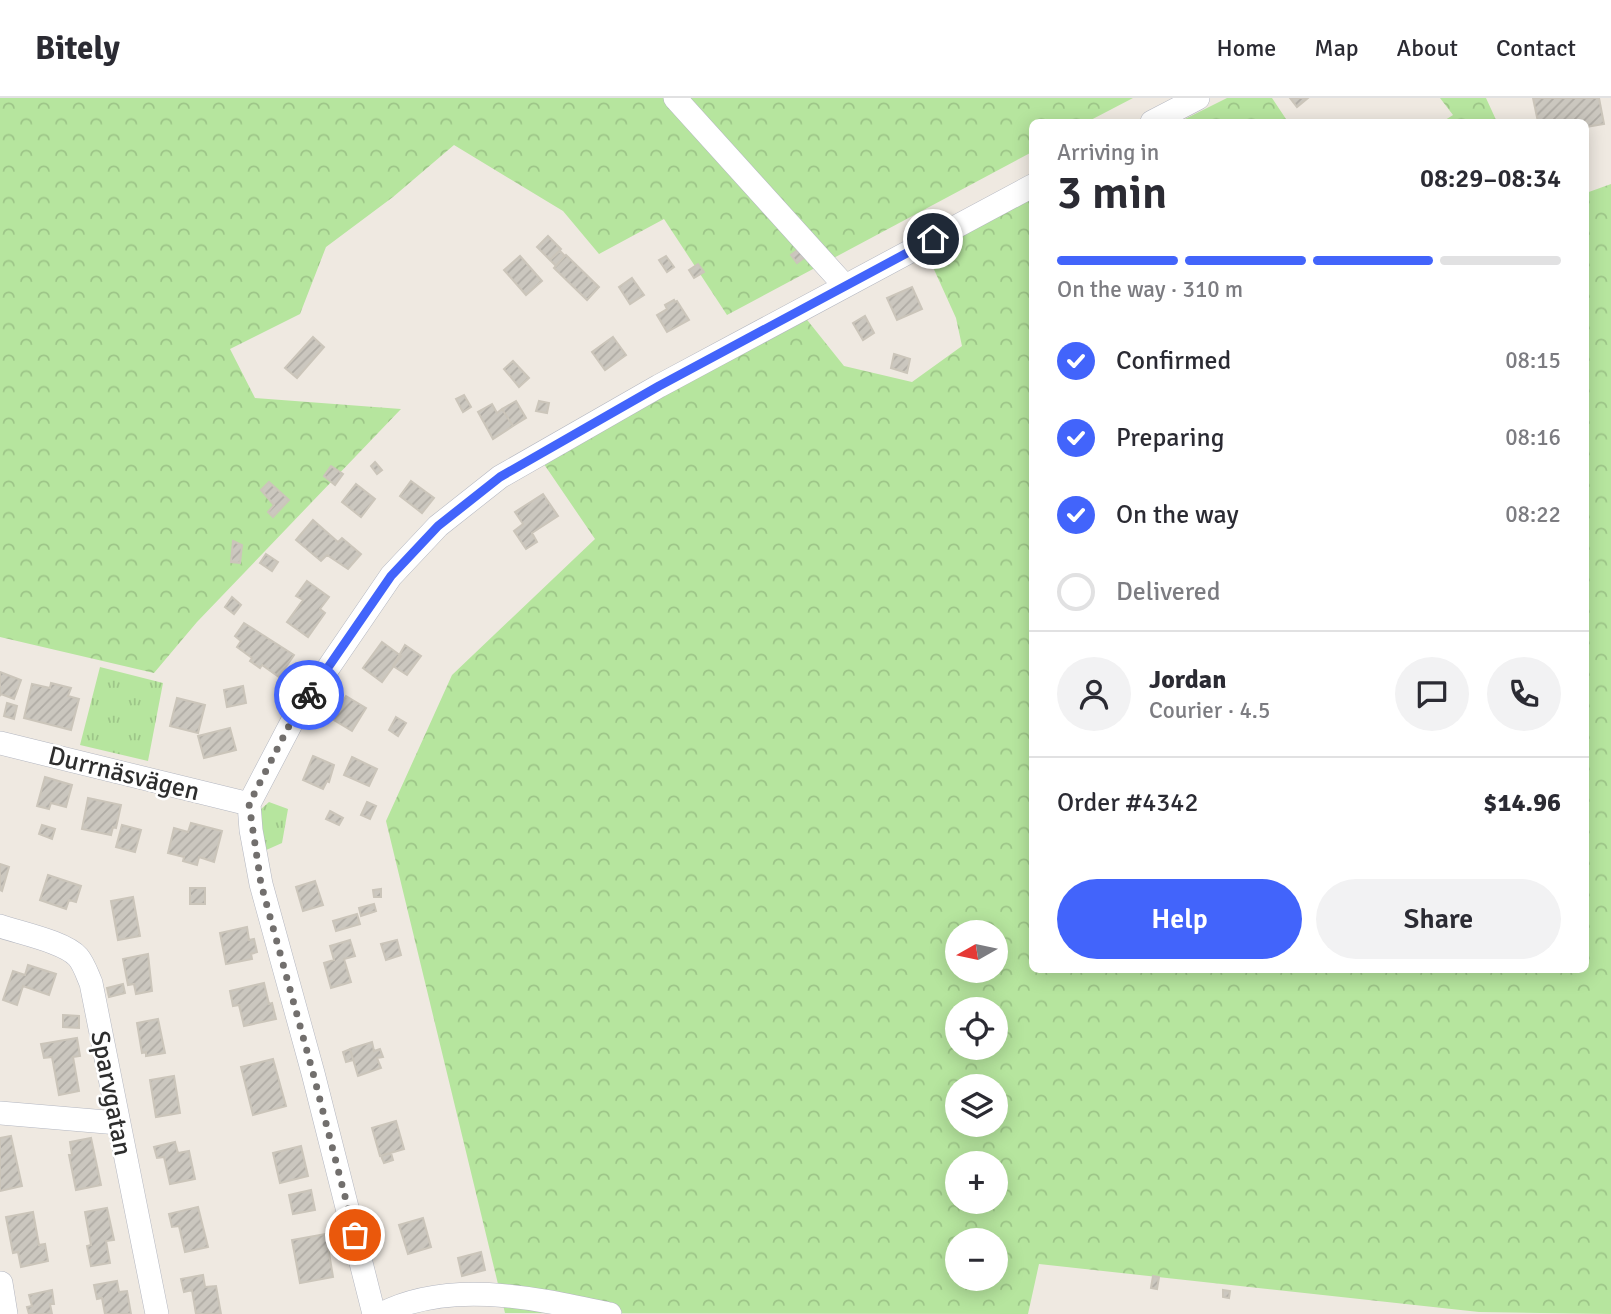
<!DOCTYPE html>
<html lang="en">
<head>
<meta charset="utf-8">
<style>
  body { margin:0; font-family:Signika,sans-serif; background:#f2f2f3; color:#2b2b33; height:100vh; display:flex; flex-direction:column; font-size:26px; white-space:nowrap }
  * { box-sizing:border-box; margin:0 }
  p { font-size:23px; color:#7c7c81 }
  .icon { flex:none; width:38px; height:38px; fill:none; stroke:currentColor; stroke-width:2; stroke-linecap:round; stroke-linejoin:round }
  .map { position:relative; flex:1; overflow:hidden }
  .sheet { position:absolute; left:1029px; top:21px; width:560px; height:854px; display:flex; flex-direction:column; background:#fff; border-radius:10px; box-shadow:0 4px 18px #0003 }
  .sheet>* { flex:none }
  .needle { width:46px; rotate:261deg }
  .controls { position:absolute; left:945px; top:822px; display:grid; gap:14px }
  .controls a { display:grid; place-items:center; width:63px; height:63px; border-radius:50%; background:#fff; box-shadow:0 4px 18px #0003; font-size:35px }
  .pin { position:absolute; display:grid; place-items:center; width:60px; height:60px; color:#fff; margin:-30px; border:4px solid #fff; border-radius:50%; box-shadow:0 2px 7px #0007 }
  .courier { position:absolute; display:grid; place-items:center; width:70px; height:70px; margin:-35px; border:5px solid #4264fb; border-radius:50%; background:#fff; color:#222; box-shadow:0 2px 9px #0007 }
  .overview em { font-style:normal; font-weight:600 }
  .overview div { display:flex; flex-direction:column-reverse }
  .overview { display:flex; align-items:center; justify-content:space-between; height:119px; padding:0 28px }
  h1 { font-size:46px; font-weight:600; line-height:52px }
  .bar { display:grid; grid-template-columns:repeat(4,1fr); gap:10px 7px; align-content:center; height:84px; padding:0 28px }
  .bar i { height:9px; border-radius:5px; background:#e1e1e2 }
  .bar .active { background:#4264fb }
  .bar p { grid-column:span 4 }
  .line { display:flex; align-items:center; gap:18px; padding:0 28px; border-top:2px solid #e1e1e2 }
  .line div { flex:1 }
  .round { display:grid; place-items:center; flex:none; width:74px; height:74px; border-radius:37px; background:#f2f2f3 }
  ol { padding:0 28px; list-style:none }
  li { display:flex; align-items:center; gap:21px; height:77px }
  li p { margin-inline-start:auto }
  li .icon { padding:7px; border-radius:50%; background:#4264fb; color:#fff; stroke-width:4 }
  li:last-child { color:#7c7c81 }
  li i { width:38px; height:38px; border:4px solid #e1e1e2; border-radius:50% }
  .button { display:flex; gap:14px; margin-top:auto; padding:14px 28px }
  .button a { flex:1; height:80px; border-radius:42px; background:#4264fb; color:#fff; font-size:28px; font-weight:600; line-height:80px; text-align:center }
  .button a+a { background:#f2f2f3; color:#2b2b33 }
  header { display:flex; align-items:center; gap:42px; box-sizing:border-box; height:98px; padding:0 35px; background:#fff; border-bottom:2px solid #e1e1e2 }
  header strong { font-size:33px }
  nav { display:flex; gap:38px; margin-inline-start:auto; font-size:24px }
  .map>svg:first-child { display:block }
  .grass { fill:url(#grass-tufts) }
  .forest { fill:url(#forest-crowns); fill-rule:evenodd }
  .building { fill:url(#building-hatch); stroke:#cbc5ba; stroke-width:2 }
  .lines { fill:none; stroke-linecap:round; stroke-linejoin:round }
  .minor-casing { stroke:#b4b7c1; stroke-width:24 }
  .minor { stroke:#fff; stroke-width:23 }
  .done { stroke:#726f6d; stroke-width:7; stroke-dasharray:0 12.6 }
  .route { stroke:#4264fb; stroke-width:9 }
  .labels { text-anchor:middle; stroke-width:5; stroke-linejoin:round; paint-order:stroke }
  .street-label { font-size:26px; fill:#2e2e2e; stroke:#fff }
</style>
</head>
<body>
<header>
<strong>Bitely</strong>
<nav><a>Home</a><a>Map</a><a>About</a><a>Contact</a></nav>
</header>
<div class="map">
<svg width="1611" height="1216" viewBox="0 0 1611 1216">
  <defs>
    <pattern id="grass-tufts" width="24" height="20" patternUnits="userSpaceOnUse" patternTransform="scale(1.75)"><rect width="24" height="20" fill="#b6e59e"/><path d="M3 7l-1-3M5 7V3M7 7l1-3M15 17l-1-3M17 17v-4M19 17l1-3" fill="none" stroke="#9dc588"/></pattern>
    <pattern id="forest-crowns" width="20" height="18" patternUnits="userSpaceOnUse" patternTransform="scale(1.75)"><rect width="20" height="18" fill="#b6e59e"/><path d="M2 6a3 3 0 1 1 6 0M12 15a3 3 0 1 1 6 0" fill="none" stroke="#9dc588"/></pattern>
    <pattern id="building-hatch" width="6" height="6" patternUnits="userSpaceOnUse" patternTransform="scale(1.75)"><rect width="6" height="6" fill="#cbc7bf"/><path d="M-1 1l2-2M0 6l6-6M5 7l2-2" fill="none" stroke="#afaba4"/></pattern>
  </defs>
  <rect width="100%" height="100%" fill="#efe9e1"/>
  <path class="grass" d="M100 569 163 585 148 663 80 647Z
    M269 704 288 711 282 745 264 753 260 712Z"/>
  <path class="forest" d="M0 0H1133L1087 24H1032V54L727 217 664 121 599 156 563 113 454 47 393 99 326 149 300 216 230 251 255 300 401 311 197 524 154 575 0 539Z
    M1227 0H1272L1288 24H1179Z
    M1440 0H1486L1497 24H1442L1453 17Z
    M1611 86V1216L1479 1214 1039 1166 1028 1216 505 1215 386 723 452 577 595 441 533 350 796 208 844 268 912 284 962 248 956 220 927 156 1032 100V872H1586V95ZM957 835H996V873H957ZM957 912H996V950H957ZM957 989H996V1027H957ZM957 1066H996V1104H957ZM957 1143H996V1181H957Z"/>
  <path class="building" d="M1290 0H1308L1297 9Z
    M1533 0H1599L1604 26 1586 29V24H1538Z
    M548 138 561 151 550 162 537 149Z
    M799 151 805 159 797 165 791 157Z
    M560 153 565 158 556 168 550 162Z
    M566 157 599 189 587 202 554 170Z
    M520 158 542 183 526 197 504 172Z
    M666 158 674 169 667 174 659 162Z
    M698 166 704 174 694 180 689 172Z
    M632 180 644 197 630 206 619 189Z
    M912 189 922 211 897 222 887 200Z
    M674 202 675 204 677 203 689 222 667 234 657 217 667 211 665 207Z
    M865 218 874 235 863 242 853 225Z
    M313 239 324 249 297 280 285 270Z
    M613 239 626 257 605 272 592 254Z
    M894 256 910 261 907 275 891 270Z
    M513 263 529 280 519 289 504 271Z
    M464 297 471 309 463 314 456 301Z
    M516 303 526 320 513 328 502 311Z
    M539 303 549 305 547 315 536 313Z
    M492 306 497 315 502 311 513 328 493 341 478 314Z
    M375 364 382 372 377 376 371 368Z
    M331 368 343 376 335 387 324 378Z
    M411 383 434 400 422 415 400 398Z
    M269 384 289 402 273 419 268 414 274 407 261 392Z
    M356 386 375 401 361 419 342 404Z
    M543 396 558 418 532 435 537 444 526 451 514 433 523 426 515 414Z
    M313 422 338 444 342 440 361 456 348 471 327 457 321 463 296 442Z
    M233 443 242 447 240 465 231 464Z
    M266 456 278 464 272 473 260 465Z
    M307 483 329 499 320 511 325 515 308 539 287 524 303 502 296 498Z
    M232 499 241 507 234 516 225 509Z
    M244 525 294 557 279 579 262 567 260 570 250 563 252 560 237 549 241 543 235 538Z
    M382 544 401 558 382 584 363 570Z
    M405 547 421 558 407 577 393 568Z
    M0 574 21 582 14 601 1 596 0 598Z
    M51 585 71 590 68 598 79 601 71 632 24 620 32 586 50 590Z
    M243 588 246 605 227 609 224 592Z
    M346 598 366 610 352 633 332 621Z
    M177 600 205 607 198 635 170 628Z
    M7 605 17 608 14 621 4 618Z
    M396 619 406 625 398 638 389 632Z
    M230 630 236 652 204 660 198 638Z
    M313 658 334 667 329 684 327 683 323 691 303 682Z
    M352 659 377 671 369 688 344 677Z
    M45 679 72 687 66 709 51 705 49 711 37 708Z
    M88 700 121 707 116 730 113 729 111 737 82 731Z
    M367 704 376 708 370 721 361 717Z
    M330 713 343 720 339 727 326 721Z
    M191 725 222 733 214 764 199 759 197 767 183 763 184 759 168 755 174 730 188 734Z
    M42 727 55 731 52 741 39 736Z
    M122 727 141 732 135 754 116 749Z
    M0 766 9 769 2 793 0 792Z
    M48 777 81 788 76 804 69 802 66 811 40 802Z
    M315 783 323 807 303 813 296 789Z
    M190 790H205V806H190Z
    M381 791V799H374L373 792Z
    M133 799 140 838 118 842 111 803Z
    M374 806 376 813 361 818 359 810Z
    M357 816 360 826 336 833 333 823Z
    M247 829 249 842 254 841 257 854 251 856 252 861 226 866 220 835Z
    M350 842 355 858 344 861 351 884 331 890 324 865 334 862 330 848Z
    M397 842 401 857 386 862 381 846Z
    M148 856 152 893 136 896 134 886 128 887 123 861Z
    M28 867 56 876 49 897 23 888 17 907 3 902 13 873 25 877Z
    M264 885 269 906 272 905 276 921 244 928 239 907 233 908 230 893Z
    M123 886 125 895 109 899 107 890Z
    M63 917 79 918V930L63 929Z
    M158 921 165 955 146 958V954L142 955 137 925Z
    M77 940 80 958 73 959 79 993 59 997 52 959 44 960 41 946Z
    M372 944 374 953 380 951 383 959 377 960 381 970 358 978 350 951Z
    M350 951 353 962 346 964 343 954Z
    M273 961 286 1008 253 1017 241 969Z
    M174 978 180 1015 156 1019 150 982Z
    M396 1023 404 1051 380 1058 372 1030Z
    M11 1038 22 1088 0 1093V1040Z
    M91 1040 101 1087 76 1092 69 1057H72L70 1044Z
    M175 1044 178 1055 189 1053 195 1081 170 1086 164 1059 157 1060 154 1049Z
    M301 1048 308 1078 280 1085 273 1055Z
    M391 1055 393 1062 384 1065 381 1058Z
    M311 1092 315 1112 293 1116 289 1097Z
    M198 1109 208 1149 185 1154 179 1128 172 1129 169 1116Z
    M107 1110 114 1142 106 1143 110 1165 91 1168 87 1148 91 1147 85 1114Z
    M33 1114 39 1147 45 1146 48 1163 21 1169 18 1154 13 1155 6 1119Z
    M423 1120 431 1149 408 1156 399 1127Z
    M326 1136 333 1179 300 1185 292 1142Z
    M481 1154 485 1172 462 1178 458 1160Z
    M203 1177 205 1189 216 1188 221 1216H196L192 1192 184 1194 181 1181Z
    M1153 1178 1159 1179 1157 1191 1151 1190Z
    M117 1183 119 1194 127 1193 131 1216H105L102 1200 97 1201 94 1187Z
    M52 1192 54 1206H50L52 1216H29L27 1209 32 1208 29 1197Z
    M1223 1192 1230 1193 1229 1200 1223 1199Z"/>
  <g class="lines">
    <g class="minor-casing">
      <path id="minor" d="M675 0 845 188
        M1152 24 1198 0
        M0 645 249 706
        M0 828C20 835 65 844 78 859 84 866 87 876 91 885L157 1216
        M0 1015 118 1025
        M1 1185 6 1216
        M374 1216 313 975 261 786 251 732 249 706 294 620 391 478 438 428 500 379 659 288 1032 88
        M381 1216C451 1180 538 1201 610 1216"/>
    </g>
    <use href="#minor" class="minor"/>
  </g>
  <g class="lines">
    <path class="done" d="M309 597 293 620 249 706 261 786 313 975 355 1137"/>
    <path class="route" d="M309 597 391 478 438 428 500 379 659 288 933 141"/>
  </g>
  <g class="labels">
    <g class="street-label">
      <text transform="translate(124 675) rotate(14)" y="9">Durrnäsvägen</text>
      <text transform="translate(112 995) rotate(79)" y="9">Sparvgatan</text>
    </g>
  </g>
</svg>
<div class="controls">
<a><svg class="needle" viewBox="-14 -14 28 28"><path d="M0-13l5 13h-10z" fill="#e53935"/><path d="M0 13l5-13h-10z" fill="#7c7c81"/></svg></a>
<a><svg class="icon" aria-label="locate" viewBox="0 0 24 24"><circle cx="12" cy="12" r="6"/><path d="M12 2v4M12 18v4M2 12h4M18 12h4"/></svg></a>
<a><svg class="icon" aria-label="layers" viewBox="0 0 24 24"><path d="M12 4l9 5-9 5-9-5zM3 14l9 5 9-5"/></svg></a>
<a>+</a>
<a>−</a>
</div>
<div class="pin" style="left:355px;top:1137px;background:#ea580c"><svg class="icon" aria-label="bag" viewBox="0 0 24 24"><path d="M5 8h14l-1 12H6zM9 8a3 3 0 0 1 6 0"/></svg></div>
<div class="pin" style="left:933px;top:141px;background:#1f2937"><svg class="icon" aria-label="home" viewBox="0 0 24 24"><path d="M3 11l9-7 9 7M6 9v11h12V9"/></svg></div>
<div class="courier" style="left:309px;top:597px"><svg class="icon" aria-label="bike" viewBox="0 0 24 24"><circle cx="6" cy="16" r="4"/><circle cx="18" cy="16" r="4"/><path d="M6 16l4-8h5l3 8M10 8l3 8H6M13 5h3"/></svg></div>
<section class="sheet">
<div class="overview"><div><h1>3 min</h1><p>Arriving in</p></div><em>08:29–08:34</em></div>
<div class="bar"><i class="active"></i><i class="active"></i><i class="active"></i><i></i><p>On the way · 310 m</p></div>
<ol>
<li><svg class="icon" aria-label="check" viewBox="0 0 24 24"><path d="M5 12l5 5 9-10"/></svg>Confirmed<p>08:15</p></li>
<li><svg class="icon" aria-label="check" viewBox="0 0 24 24"><path d="M5 12l5 5 9-10"/></svg>Preparing<p>08:16</p></li>
<li><svg class="icon" aria-label="check" viewBox="0 0 24 24"><path d="M5 12l5 5 9-10"/></svg>On the way<p>08:22</p></li>
<li><i></i>Delivered</li>
</ol>
<div class="line" style="height:126px"><a class="round"><svg class="icon" aria-label="person" viewBox="0 0 24 24"><circle cx="12" cy="8" r="4"/><path d="M4 21q1-7 8-7t8 7"/></svg></a><div><b>Jordan</b><p>Courier · 4.5</p></div><a class="round"><svg class="icon" aria-label="chat" viewBox="0 0 24 24"><path d="M4 5h16v11H9l-5 4z"/></svg></a><a class="round"><svg class="icon" aria-label="phone" viewBox="0 0 24 24"><path d="M5 4h4l2 5-3 2q2 4 5 5l2-3 5 2v4C11 20 4 13 5 4z"/></svg></a></div>
<div class="line" style="height:91px"><div>Order #4342</div><b>$14.96</b></div>
<div class="button"><a>Help</a><a>Share</a></div>
</section>
</div>
</body>
</html>
